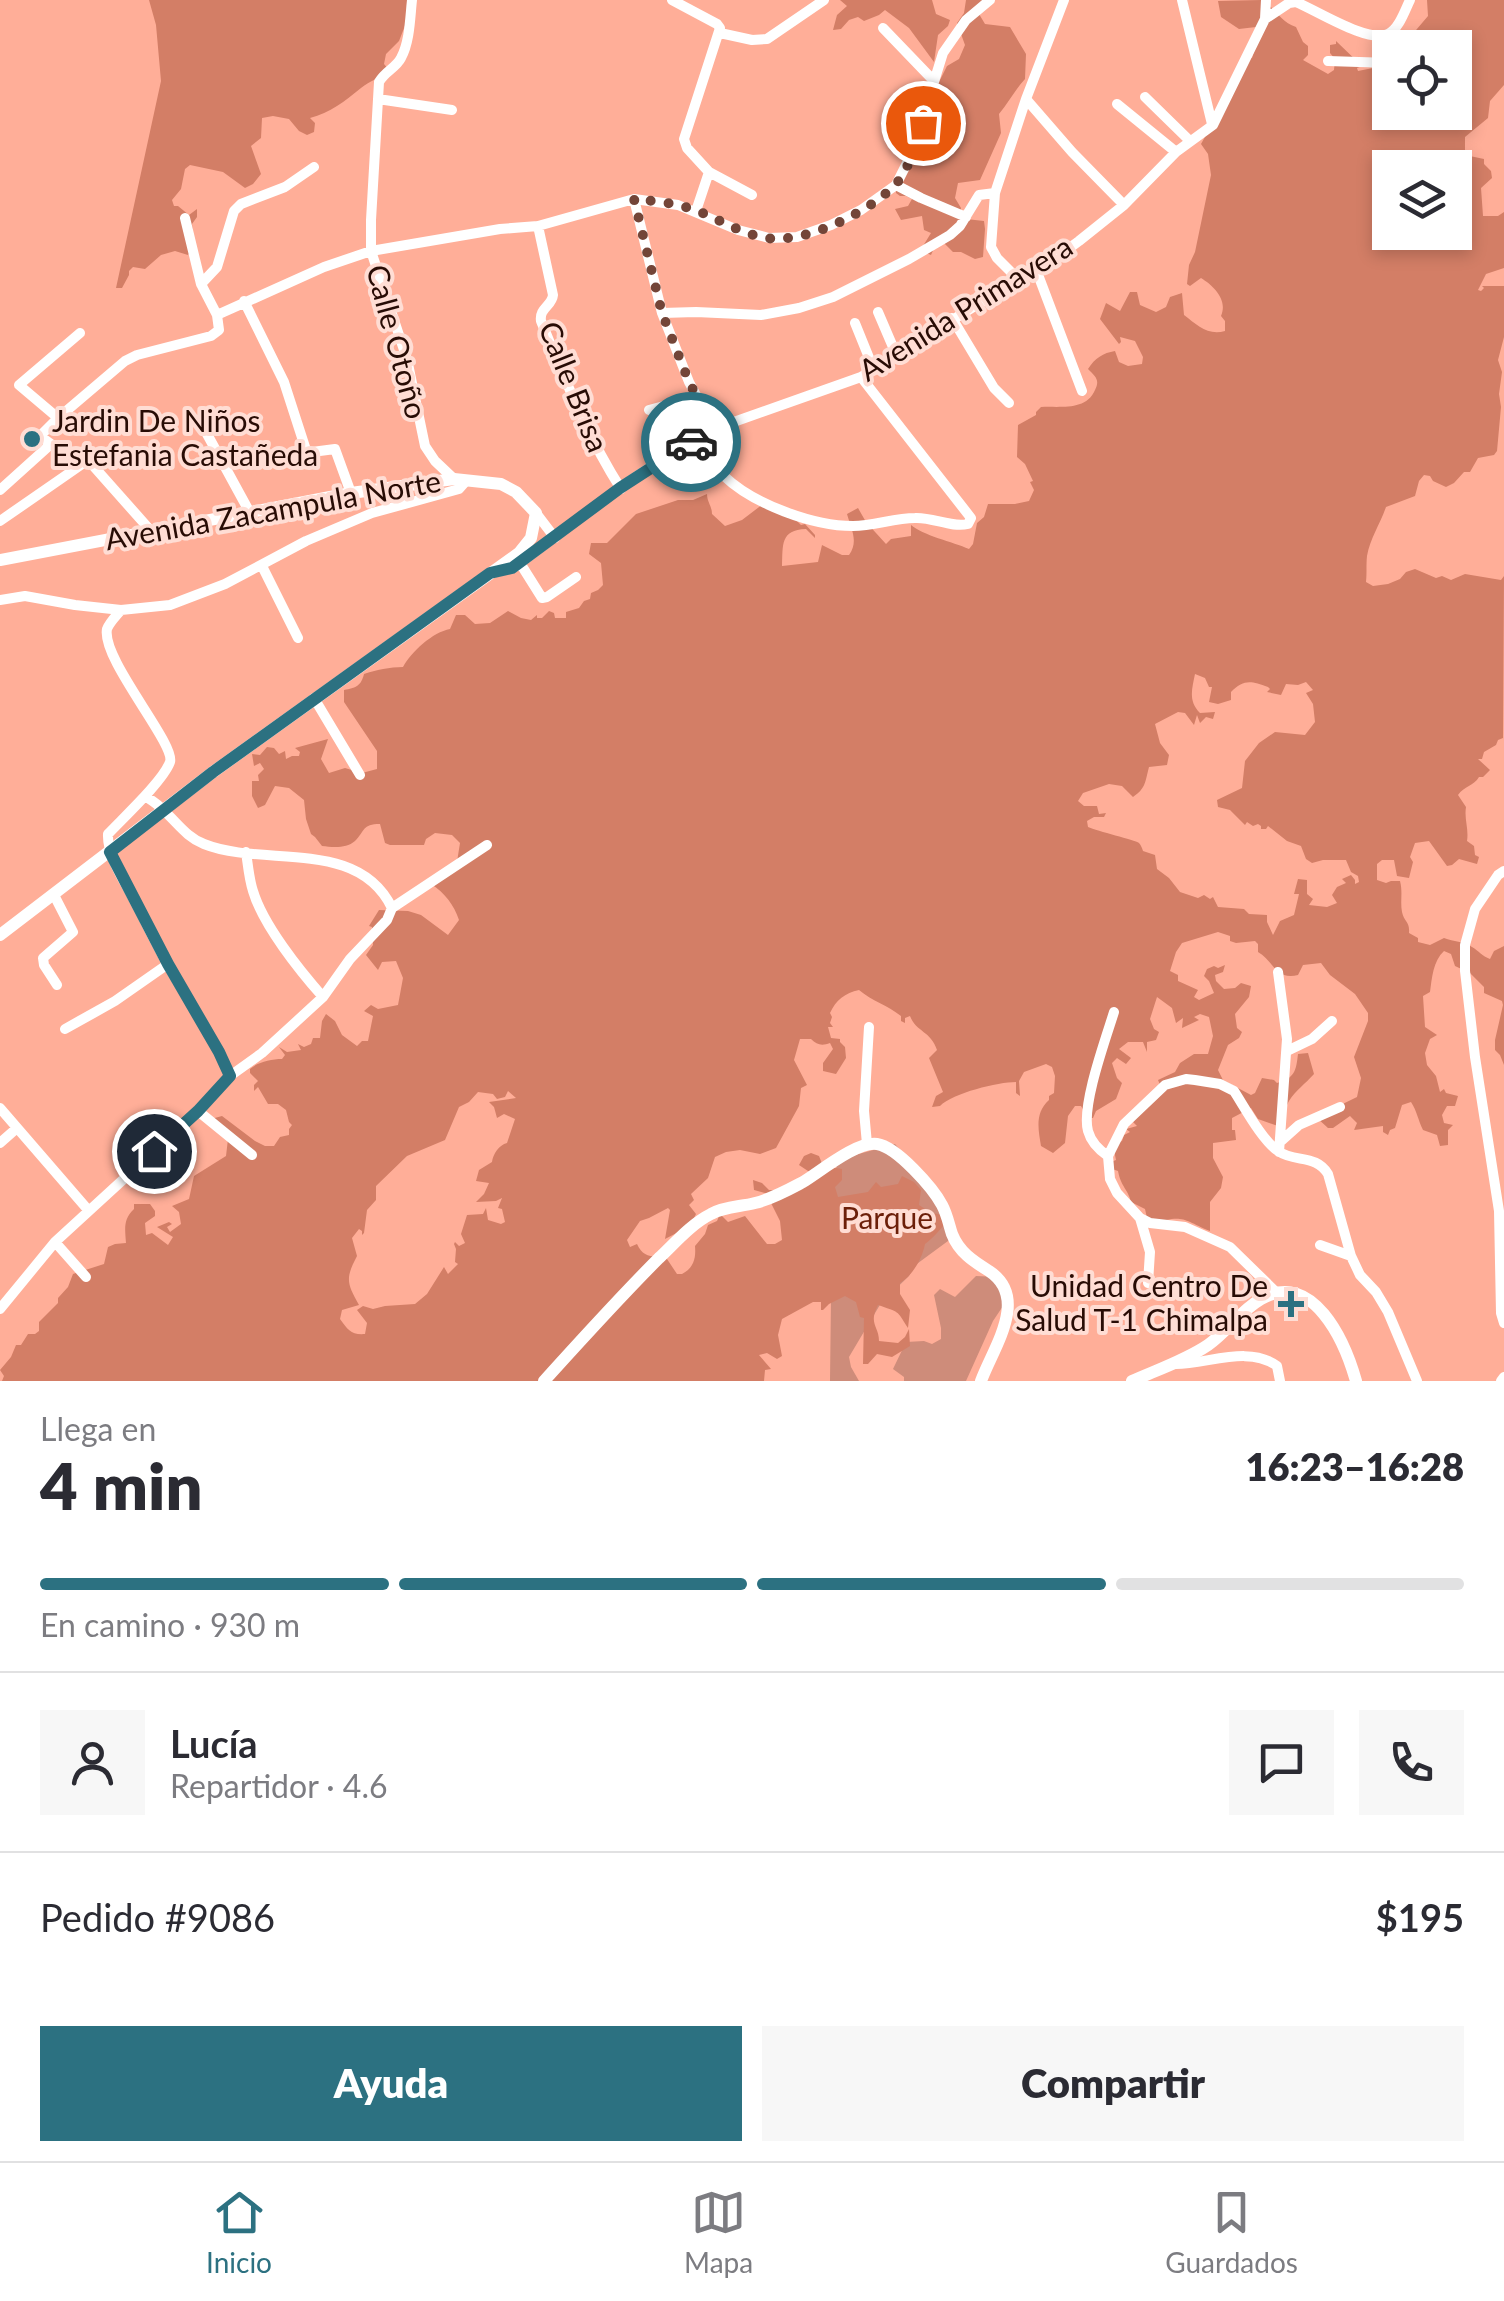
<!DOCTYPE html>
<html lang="es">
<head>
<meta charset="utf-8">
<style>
  body { margin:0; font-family:Lato,sans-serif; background:#f7f7f7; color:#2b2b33; height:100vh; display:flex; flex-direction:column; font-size:38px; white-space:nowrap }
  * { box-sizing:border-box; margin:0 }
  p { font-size:32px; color:#7c7c81 }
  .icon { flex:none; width:55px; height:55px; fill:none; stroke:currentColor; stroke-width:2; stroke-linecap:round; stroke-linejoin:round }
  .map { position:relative; height:1381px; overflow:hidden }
  .details { display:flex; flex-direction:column; background:#fff; flex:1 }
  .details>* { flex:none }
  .tools { position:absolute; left:1372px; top:30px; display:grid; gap:20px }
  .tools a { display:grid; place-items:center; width:100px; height:100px; border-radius:0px; background:#fff; box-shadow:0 5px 15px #0003; font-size:50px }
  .pin { position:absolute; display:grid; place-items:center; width:85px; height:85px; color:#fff; margin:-42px; border:5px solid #fff; border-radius:50%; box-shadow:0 2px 10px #0007 }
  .courier { position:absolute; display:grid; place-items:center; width:100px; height:100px; margin:-50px; border:8px solid #2c7181; border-radius:50%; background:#fff; color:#222; box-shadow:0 2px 12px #0007 }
  .overview em { font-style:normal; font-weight:800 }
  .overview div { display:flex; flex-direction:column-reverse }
  .overview { display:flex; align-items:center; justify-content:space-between; height:170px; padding:0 40px }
  h1 { font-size:65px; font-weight:800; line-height:75px }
  .bar { display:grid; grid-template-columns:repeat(4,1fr); gap:15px 10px; align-content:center; height:120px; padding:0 40px }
  .bar i { height:12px; border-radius:8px; background:#e1e1e2 }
  .bar .selected { background:#2c7181 }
  .bar p { grid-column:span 4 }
  .line { display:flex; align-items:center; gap:25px; padding:0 40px; border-top:2px solid #e1e1e2 }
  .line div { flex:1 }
  .round { display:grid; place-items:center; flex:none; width:105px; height:105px; border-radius:0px; background:#f7f7f7 }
  .action { display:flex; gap:20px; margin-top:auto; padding:20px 40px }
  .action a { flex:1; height:115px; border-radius:0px; background:#2c7181; color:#fff; font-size:40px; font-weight:800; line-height:115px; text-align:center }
  .action a+a { background:#f7f7f7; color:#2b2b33 }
  .tabs { display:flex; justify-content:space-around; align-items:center; height:140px; border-top:2px solid #e1e1e2; background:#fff; font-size:28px; color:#7c7c81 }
  .tabs a { display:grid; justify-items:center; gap:5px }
  .tabs .selected { color:#2c7181 }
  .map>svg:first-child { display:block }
  .green { fill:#ce8c7a }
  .forest { fill:#d37e66; fill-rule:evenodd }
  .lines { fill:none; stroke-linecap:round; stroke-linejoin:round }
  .minor { stroke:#fff; stroke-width:10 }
  .major { stroke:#fff; stroke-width:12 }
  .done { stroke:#734538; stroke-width:10; stroke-dasharray:0 18 }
  .route { stroke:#2c7181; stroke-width:12 }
  .poi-dot { fill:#2c7181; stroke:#ffddd4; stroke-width:4 }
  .labels { text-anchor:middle; stroke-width:8; stroke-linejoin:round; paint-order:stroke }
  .street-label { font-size:30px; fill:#280c05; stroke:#ffddd4 }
  .poi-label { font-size:30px; fill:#280c05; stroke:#ffddd4; text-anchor:start }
  .park-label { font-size:30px; fill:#6c1f09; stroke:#ffddd4 }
</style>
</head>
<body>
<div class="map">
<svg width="1504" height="1381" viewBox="0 0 1504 1381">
  <rect width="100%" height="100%" fill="#ffae98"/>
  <path class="green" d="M895 1144 946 1203 953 1235 948 1241 914 1266 909 1276 881 1303 849 1357 851 1367 859 1381H830L832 1215 837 1160Z
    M976 1276 998 1277 1005 1303 993 1321 966 1381H904V1377L893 1369 906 1342 924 1341 932 1344 941 1339V1328L934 1295 940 1289 955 1297Z"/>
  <path class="forest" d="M149 0H415L399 41 386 54 384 64 389 70C380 78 370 81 361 88 345 101 330 113 310 118L315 123 314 132 307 135 299 131 289 119 273 116 262 118 261 138 251 146 261 174 253 184 245 188 223 172 190 165 185 169 181 189 172 200 174 206H178L189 215 197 209V217L192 224 194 246 188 255 175 251 161 255 145 269 133 267 129 271V275L122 288H116L161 81 156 25Z
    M840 0H932L936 14 950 20 948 26 938 35 934 62 909 28 885 10 879 15 864 21 858 17 849 20 841 29 833 30 837 15 847 6Z
    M966 0H982L979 14 985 24 1010 27 1026 54 1025 79C1015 90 1009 102 999 114L1001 133 980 180 958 183 955 198 961 208 960 213 966 219 984 221 985 229 983 257 975 259 961 252H953L944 243 935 246 931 255 924 252 923 246 931 233 924 230 922 216 901 220 895 209 908 206 912 199 906 196H900L896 193C897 177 911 172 913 156L905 148V142H919L922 123 916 120 896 122 894 127 903 125 894 130V134L889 136 882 132 884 118H891L898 95H906L938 84 947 66 959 59 965 45 957 23 964 13Z
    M1261 0C1275 7 1280 22 1296 27L1303 42 1308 46V55L1303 60 1328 74 1334 70 1335 59 1330 53V45L1336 44V41L1362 66 1357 68 1358 71 1373 68 1378 74 1383 73 1384 65 1390 69V112H1455V48L1413 47 1410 45 1411 36 1428 16 1427 0H1504V85L1490 101 1488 118 1465 137V155L1484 159V164L1491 171 1492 178 1481 188 1483 216H1498L1504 212V268L1486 274 1478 290 1481 291 1484 288 1482 286H1504V337L1498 360 1502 372 1499 394 1501 407 1497 451 1494 455 1478 458 1470 472H1464L1454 483 1446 487 1433 481 1430 476 1424 475 1419 481 1415 496 1386 507C1380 524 1370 539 1367 556 1366 566 1367 572 1366 582L1373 586 1388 584 1400 579 1406 572 1415 569 1436 578 1442 576 1451 580 1465 574 1501 580 1504 576 1503 738 1498 740 1496 745 1484 752 1482 759H1478L1490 770 1483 777H1479C1474 786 1464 786 1458 795L1466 807C1464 819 1469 829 1467 841L1474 846 1475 855 1479 857 1477 864 1459 859 1452 865 1447 866 1429 841 1415 843 1410 857 1413 862 1409 878 1397 876 1394 860H1382L1377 864V880L1386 883 1391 881H1400C1403 892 1400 902 1402 912 1404 922 1410 921 1409 933L1418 938V942L1430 945 1444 938C1454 942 1463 941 1472 947 1479 951 1482 956 1490 959L1494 951 1504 946V1065L1500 1055 1495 1050V1040L1503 1005 1502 1001 1484 993V987L1470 973 1455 966 1451 954 1444 951C1433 961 1432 978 1430 992L1423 996 1425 1027 1437 1035 1430 1039 1425 1053 1427 1065 1436 1076 1440 1092 1444 1089 1446 1093 1458 1096 1455 1106H1447L1442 1115 1444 1123 1453 1125 1448 1130V1145L1440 1146 1437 1135 1423 1130C1418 1120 1417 1111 1411 1102L1402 1105 1395 1128 1390 1130 1388 1135 1383 1132V1126L1354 1130 1357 1123 1350 1116 1333 1128H1328L1316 1117 1357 1097 1361 1078 1354 1057 1368 1021V1013L1355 994 1330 975 1321 963 1303 965 1298 975C1276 981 1273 960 1258 952V944L1255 941 1236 943 1230 941V936L1218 932 1182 943 1176 952 1170 971 1178 975V981L1198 990 1194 997 1199 1000 1214 993 1209 981 1204 976 1207 969 1214 966 1218 968 1225 965 1223 972 1215 975 1216 981 1224 989 1235 988 1241 983 1251 986 1249 997 1235 1014 1237 1028 1242 1032 1239 1038 1228 1045 1218 1070 1223 1080 1251 1095 1255 1093 1262 1078 1274 1080 1277 1083C1295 1078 1296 1071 1298 1054L1308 1053 1314 1074C1305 1084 1296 1090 1289 1101 1284 1110 1284 1118 1278 1126L1258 1119 1251 1108 1232 1118V1130H1235L1236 1140 1213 1143V1158L1223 1177 1221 1188 1210 1202V1231C1182 1219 1183 1214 1152 1224L1147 1218 1145 1209 1131 1202C1128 1189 1121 1187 1118 1171L1109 1168 1111 1162 1116 1160 1113 1145 1122 1141 1124 1135 1130 1132 1126 1129 1137 1126 1133 1122 1161 1087 1158 1080 1175 1072 1180 1063 1194 1054H1208L1213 1036 1209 1017 1200 1014 1194 1017 1199 1020 1182 1028 1183 1018 1176 1023 1172 1008 1157 997 1150 1019 1154 1029 1159 1032 1156 1040 1147 1042V1052L1143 1042H1128L1119 1049 1131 1058 1126 1064 1117 1058 1112 1063 1117 1078 1122 1083 1116 1099 1096 1111 1093 1118H1088L1081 1106H1075L1068 1116 1065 1143 1053 1153 1041 1146C1038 1128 1035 1113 1049 1100V1096L1054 1093 1055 1076 1052 1067 1046 1064 1024 1072 1019 1081 1020 1096 1016 1093V1082C998 1082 953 1093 940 1106L932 1107 936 1096 943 1092 929 1058 937 1050C931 1031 916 1032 910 1016L905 1018V1023L901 1021V1016C887 1005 872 1001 859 990 845 993 836 1000 830 1013L832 1017 830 1023 833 1027H828L831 1038 840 1039V1042L845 1047 846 1058 836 1074 823 1071V1063L833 1049 830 1043C822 1046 817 1045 811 1039H800L794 1060 807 1085 801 1088 799 1106 776 1148 760 1154 740 1150 726 1152 715 1157 708 1178 691 1194 694 1200 689 1205 696 1214 690 1226 665 1239 670 1210 668 1208 649 1218 640 1221 627 1240 630 1247 637 1244C643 1257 651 1257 665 1256L677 1274H682C694 1268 696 1258 695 1246L705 1234 708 1225 717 1221 720 1214 728 1222 745 1216 767 1244H775L782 1240 780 1221 769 1199V1194L754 1190 753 1180 762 1183 769 1190H786L811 1173 799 1165 804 1156 811 1153 819 1156 823 1166 842 1169V1180L835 1187 838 1197 868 1192 876 1182 881 1187 898 1184 902 1176 914 1182 921 1190 919 1205 925 1209 923 1211 948 1216 949 1221C939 1229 935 1237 925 1244 922 1259 913 1275 900 1283V1294L910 1310 908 1328C896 1309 900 1313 878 1305 868 1324 879 1326 879 1341L898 1343 905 1337 909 1329 910 1346 892 1357 877 1354 868 1364H863L864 1318 860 1317 856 1302 845 1296 829 1304 823 1310H821V1302H813L782 1319 778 1335 782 1356 777 1359 767 1353 759 1355 771 1369 765 1370 764 1381H2L4 1376 0 1370 11 1357 16 1345H21L28 1334H35L39 1331V1322L58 1303V1298L68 1287 73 1274 104 1264 108 1247 115 1244 126 1243C125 1229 123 1219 134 1209V1204H150L155 1211V1216L145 1223 146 1235 152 1233 168 1245 173 1237 157 1227 169 1222 172 1224 167 1227 170 1232 181 1224 179 1212 172 1206 189 1199 194 1176 226 1156 228 1139 211 1119 222 1116 255 1141 265 1146H274L280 1137 289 1135V1129L292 1125 289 1122 286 1110 278 1104H268L258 1087 254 1091V1085L258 1081 250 1073V1069C258 1062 271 1059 282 1059L285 1055 279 1047 287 1052 301 1050 298 1044 304 1047 311 1044 313 1038H320L322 1021 326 1014 335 1021 342 1035 357 1046 362 1041H368L373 1016 364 1011 371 1005 378 1009 398 1005 403 978 396 961 382 962 378 970 366 955 373 945 372 927 369 926 379 910 408 911 421 915 448 935 459 920C454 905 445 893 431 884L456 868 460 843 452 835 435 833 426 839 424 845H390L385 843 380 824C362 824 365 831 355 841 346 849 332 847 322 846L315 837 311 834 306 819 304 800 289 788 275 786 265 805 258 808 252 796V781H259L258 775 264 769 260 763 254 766 252 754 260 755 267 747 274 748 279 754 285 751 286 759 292 756H299L300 752 295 748 328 739 321 759 329 773 345 768 362 773 377 769V751L344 702V690C356 688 361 686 364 674 376 670 390 667 403 667 411 652 433 632 450 629L456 615H465L475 624 490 623 508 611 521 618 531 620 537 615V618H542L549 611 554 613 555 618H566V612L579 608 584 601 590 599 591 593 598 590 603 585 601 563 589 554 591 543H607L636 514 678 500H693L707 494C707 502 712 506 712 514L725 526 742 520 763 504 787 511 801 525 805 524 815 535V538L806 529C780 530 783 545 782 566L818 562 822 545 842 555H849C859 541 851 529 847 514L858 508 866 522 886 544 891 539 911 536V525C922 535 953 542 969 549L973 544 977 523 984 517 988 504H1015L1029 501 1034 490 1030 482 1033 481 1025 464 1017 457 1018 425 1036 415V412L1041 407C1061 406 1086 411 1095 390 1100 380 1096 377 1088 369 1095 358 1103 353 1115 351L1119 362 1128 366 1142 364 1143 357 1135 341 1120 337 1121 342 1119 344 1100 319 1106 303 1120 311 1130 292H1137L1140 305 1156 312 1166 307 1170 297 1182 293 1184 315C1197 325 1208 336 1225 331V321L1221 316C1228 300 1214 286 1201 278L1190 286 1187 284 1189 265 1195 252 1211 175 1208 154 1201 144 1249 58H1252L1258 37 1256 27 1239 29 1221 17 1218 1ZM1390 168H1455V232H1390ZM1195 674 1205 678 1209 687H1212L1209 702 1218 704 1231 700V692C1244 679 1251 681 1268 687L1270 689 1267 692 1281 695 1286 684 1298 685 1306 682 1313 690 1306 693 1313 704 1315 722 1305 735 1275 732 1259 743 1245 761 1242 788 1217 800 1218 807 1230 810 1245 825 1247 822 1253 826 1258 824 1261 826V829H1266L1268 826 1287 841 1301 846 1306 859 1312 863 1323 860H1346L1351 872 1358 876 1359 882 1355 884V880L1351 875 1342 879 1346 883 1337 887 1332 895 1337 903 1327 907 1309 905 1313 899 1307 894V880L1298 879 1294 894H1299L1294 915 1280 921 1273 935 1267 922V915L1249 914 1244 909 1218 907 1213 897 1210 899 1204 895 1198 898 1180 892 1169 878 1157 869 1155 855 1143 851C1142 848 1141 845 1139 843 1135 840 1097 831 1088 827L1087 821 1094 817H1104L1106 813 1099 814 1097 806H1084L1078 801 1083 793 1109 784 1122 786 1133 797C1146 788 1145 782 1149 767L1167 765 1169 755 1160 743 1155 724 1178 712 1185 713 1194 725 1197 715 1200 723 1206 717 1213 719 1215 712 1200 713C1188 701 1192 689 1195 674ZM508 1091 516 1098 489 1102 494 1107 497 1118 504 1114 515 1119 507 1143C499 1145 493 1154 492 1162L479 1170 476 1181 489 1183 484 1194 476 1202 496 1201 502 1198 498 1208 502 1209 505 1222 501 1224 488 1220 486 1208 483 1214 467 1215 461 1234 465 1243 459 1246 455 1242 454 1244 456 1249 455 1262 458 1264 448 1274 444 1267 427 1294 415 1304 385 1306 373 1309 363 1306 357 1310 367 1323 365 1334C351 1335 348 1330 340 1319L342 1310 359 1305C347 1283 345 1279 357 1256L352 1238 359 1229 362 1231V1235L364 1233 367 1210 376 1200V1186L407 1156 445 1140 459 1107 469 1102 478 1092 493 1094 497 1099 505 1097Z"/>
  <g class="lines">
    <path class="minor" d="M412 0C410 18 410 41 401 58 396 68 385 71 379 82L371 220V251L407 359 425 446 435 461 454 479
      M672 0 717 24 720 28 684 139 687 148 709 172 696 211
      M1182 0 1212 124
      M1265 19 1289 3 1296 2C1316 10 1369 44 1388 34 1399 29 1405 10 1410 0
      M883 28 933 80
      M720 33 752 40 767 39 824 0
      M1380 36 1390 51
      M1328 61 1390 63
      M1145 97 1190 141
      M378 99 452 110
      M1026 99 1072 152 1124 205
      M1117 104 1176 152
      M709 172 752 195
      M896 185 921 198 966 217
      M634 199 662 313 689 382 714 429
      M185 218 201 284 217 315
      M538 226 553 295C552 306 539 308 541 321 565 379 587 436 621 489
      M1037 272 1082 391
      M1018 279 997 258 991 247 995 193 1026 99 1064 0
      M201 284 217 267 234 211 241 204 285 187 314 167
      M244 301 284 382 306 450 312 452 335 449 351 493
      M878 312 896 354
      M662 313 696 312 761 315 799 308 833 297 909 259 950 235 960 226 979 195 995 193
      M952 318 994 388 1009 403
      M855 323 874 370
      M649 410 697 397
      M58 418 19 385 80 333
      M201 423 249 511
      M698 437C706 450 713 465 724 476 753 504 813 526 853 526 874 526 894 518 915 518 933 517 951 528 968 524L971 518 861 377
      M0 490 51 444
      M536 513 555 538
      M0 521 88 460
      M151 531 88 460 51 444 40 436 58 418 125 361 137 355 211 336 219 330 217 315 324 267 371 251 500 229 538 226 634 199 678 205 738 230 769 238 797 237 831 225 861 210 896 185 911 155 943 53 966 20 990 0
      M520 563 542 598 547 597 576 577
      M262 566 298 638
      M491 573 513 568C578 521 642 466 714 429L861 377 1018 279 1037 272 1079 241 1124 205 1176 152 1213 125 1265 19 1266 0
      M0 600 25 596 75 605 121 610 170 605 225 584 306 541 372 513 459 489 467 480
      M121 610C116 616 109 623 107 629 101 659 176 744 170 762 163 781 123 818 108 834 107 855 123 879 133 898 145 921 156 944 169 967 190 1003 213 1037 230 1076
      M314 698 360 775
      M145 796C151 800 158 804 163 810 177 822 186 837 204 844 264 868 358 837 392 908
      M246 852C248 865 249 879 253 891 263 925 300 971 323 997
      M1504 871 1498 875 1475 909 1465 945V971L1475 1057 1499 1211 1501 1313 1504 1323
      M54 895 73 932 43 958 44 965 57 985
      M392 908 487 845
      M1278 972 1287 1039 1279 1152
      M65 1029 115 1001 168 964
      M1287 1051 1312 1039 1332 1021
      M0 1108 89 1211
      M198 1111 252 1155
      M1280 1142 1299 1125 1340 1107
      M0 1143 17 1128
      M867 1144 864 1111 869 1027
      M1108 1156C1099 1150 1091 1142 1088 1131 1081 1106 1106 1038 1114 1012
      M1140 1218 1150 1252 1148 1283
      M55 1242 86 1277
      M1320 1245 1351 1256
      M1277 1293 1230 1247 1185 1227 1150 1223 1140 1218 1117 1193 1110 1179 1108 1156 1124 1124 1165 1085 1186 1079 1195 1080 1220 1084 1234 1091C1245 1108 1262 1140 1278 1151 1295 1163 1316 1154 1328 1174L1351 1256 1360 1275 1376 1292 1388 1312 1417 1381
      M0 1309 55 1242 198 1111 230 1076 262 1053 323 997 350 959 387 920 392 908
      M1176 1364C1208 1364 1249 1345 1277 1366L1280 1381
      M1501 1381 1504 1377"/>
    <path class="major" d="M0 560 351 493 454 479 501 484 516 492 536 513 531 538 519 553 213 772 0 935
      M544 1381C582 1339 619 1298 659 1258 675 1243 691 1224 711 1214 725 1206 740 1207 755 1203 772 1199 788 1190 803 1182 821 1171 857 1141 877 1144 897 1147 933 1188 942 1205 947 1214 949 1225 952 1234 959 1252 973 1261 989 1271 1030 1298 993 1348 981 1381
      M1132 1381C1157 1370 1186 1360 1208 1345 1227 1332 1240 1311 1261 1299 1313 1269 1345 1342 1356 1381"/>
  </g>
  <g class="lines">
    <path class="done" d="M691 442 714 429 689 382 662 313 634 199C654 201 675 203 695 210 719 219 741 234 767 238 805 244 867 213 894 186 909 171 916 143 923 123"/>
    <path class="route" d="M154 1151 198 1111 230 1076 219 1052 168 964 110 852 213 772 490 573 512 568 620 488 691 442"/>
  </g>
  <g class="poi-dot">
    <circle cx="32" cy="439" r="10"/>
    <path d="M1286 1289h10v10h10v10h-10v10h-10v-10h-10v-10h10z"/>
  </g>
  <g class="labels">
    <g class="street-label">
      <text transform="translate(966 309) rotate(-32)" y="10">Avenida Primavera</text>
      <text transform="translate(396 342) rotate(75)" y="10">Calle Otoño</text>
      <text transform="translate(573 387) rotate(68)" y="10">Calle Brisa</text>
      <text transform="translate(273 511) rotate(-10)" y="10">Avenida Zacampula Norte</text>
    </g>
    <g class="poi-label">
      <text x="52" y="432">Jardin De Niños<tspan x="52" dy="34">Estefania Castañeda</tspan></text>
      <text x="1268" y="1297" text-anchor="end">Unidad Centro De<tspan x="1268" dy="34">Salud T-1 Chimalpa</tspan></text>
    </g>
    <g class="park-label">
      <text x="887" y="1229">Parque</text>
    </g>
  </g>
</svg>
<div class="tools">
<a><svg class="icon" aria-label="locate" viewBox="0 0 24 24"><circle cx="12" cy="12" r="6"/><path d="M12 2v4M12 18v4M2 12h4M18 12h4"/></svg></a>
<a><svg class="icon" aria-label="layers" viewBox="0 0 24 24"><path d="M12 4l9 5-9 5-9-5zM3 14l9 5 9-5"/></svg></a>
</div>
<div class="pin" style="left:923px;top:123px;background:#ea580c"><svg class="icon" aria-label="bag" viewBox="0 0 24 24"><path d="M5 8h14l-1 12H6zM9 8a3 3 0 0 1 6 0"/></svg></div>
<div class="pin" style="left:154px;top:1151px;background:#1f2937"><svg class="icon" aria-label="home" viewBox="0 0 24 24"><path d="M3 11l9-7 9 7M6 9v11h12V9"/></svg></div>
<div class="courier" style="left:691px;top:442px"><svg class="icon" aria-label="car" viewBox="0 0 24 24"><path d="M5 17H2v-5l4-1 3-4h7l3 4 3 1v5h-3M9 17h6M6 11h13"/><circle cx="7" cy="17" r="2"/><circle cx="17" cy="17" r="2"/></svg></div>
</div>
<section class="details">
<div class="overview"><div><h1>4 min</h1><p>Llega en</p></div><em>16:23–16:28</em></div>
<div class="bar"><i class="selected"></i><i class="selected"></i><i class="selected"></i><i></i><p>En camino · 930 m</p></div>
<div class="line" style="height:180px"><a class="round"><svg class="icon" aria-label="person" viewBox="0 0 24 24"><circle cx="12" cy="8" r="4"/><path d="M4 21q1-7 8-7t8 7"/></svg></a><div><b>Lucía</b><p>Repartidor · 4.6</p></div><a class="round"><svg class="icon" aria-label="chat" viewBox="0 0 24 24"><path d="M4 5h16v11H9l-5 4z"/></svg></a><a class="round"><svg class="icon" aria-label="phone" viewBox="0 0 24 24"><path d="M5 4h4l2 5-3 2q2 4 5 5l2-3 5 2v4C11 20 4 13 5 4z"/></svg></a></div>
<div class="line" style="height:130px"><div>Pedido #9086</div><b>$195</b></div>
<div class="action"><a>Ayuda</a><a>Compartir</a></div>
</section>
<nav class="tabs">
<a class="selected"><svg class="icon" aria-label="home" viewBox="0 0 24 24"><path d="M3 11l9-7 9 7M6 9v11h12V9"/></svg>Inicio</a>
<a><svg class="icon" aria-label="map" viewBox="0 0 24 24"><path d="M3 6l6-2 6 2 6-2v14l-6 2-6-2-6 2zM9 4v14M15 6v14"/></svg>Mapa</a>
<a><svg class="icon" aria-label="saved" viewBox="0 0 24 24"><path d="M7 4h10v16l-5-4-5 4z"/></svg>Guardados</a>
</nav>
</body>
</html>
